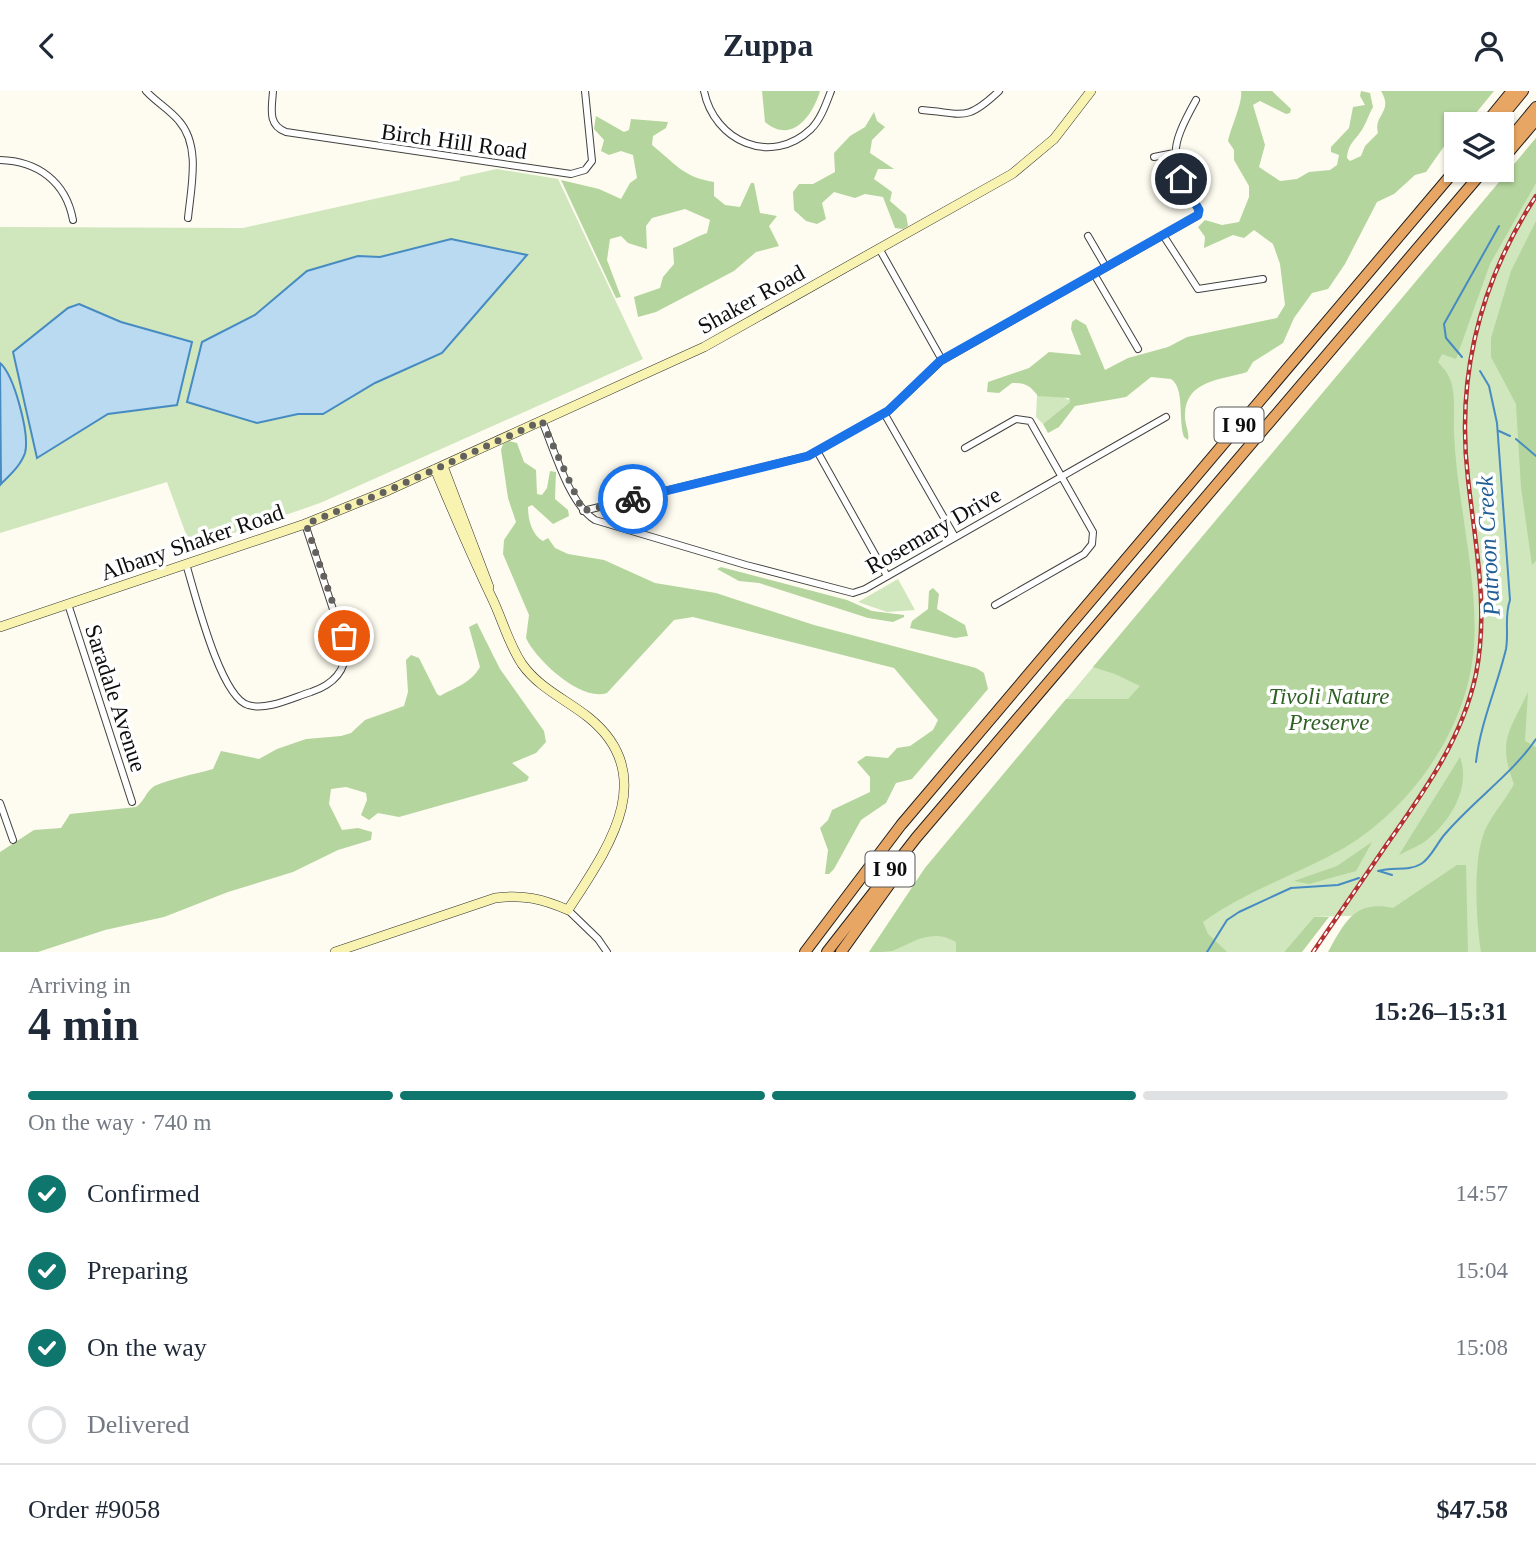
<!DOCTYPE html>
<html lang="en">
<head>
<meta charset="utf-8">
<style>
  body { margin:0; font-family:"Times New Roman",serif; background:#f2f2f3; color:#1f2937; height:100vh; display:flex; flex-direction:column; font-size:26px; white-space:nowrap }
  * { box-sizing:border-box; margin:0 }
  p { font-size:23px; color:#747a83 }
  .icon { flex:none; width:38px; height:38px; fill:none; stroke:currentColor; stroke-width:2; stroke-linecap:round; stroke-linejoin:round }
  .map { position:relative; height:861px; overflow:hidden }
  .details { display:flex; flex-direction:column; background:#fff; flex:1 }
  .details>* { flex:none }
  .fabs { position:absolute; left:1444px; top:21px; display:grid; gap:14px }
  .fabs a { display:grid; place-items:center; width:70px; height:70px; border-radius:0px; background:#fff; box-shadow:0 2px 5px #0004; font-size:35px }
  .pin { position:absolute; display:grid; place-items:center; width:60px; height:60px; color:#fff; margin:-30px; border:4px solid #fff; border-radius:50%; box-shadow:0 2px 7px #0007 }
  .courier { position:absolute; display:grid; place-items:center; width:70px; height:70px; margin:-35px; border:5px solid #1a73e8; border-radius:50%; background:#fff; color:#222; box-shadow:0 2px 9px #0007 }
  .head em { font-style:normal; font-weight:600 }
  .head div { display:flex; flex-direction:column-reverse }
  .head { display:flex; align-items:center; justify-content:space-between; height:119px; padding:0 28px }
  h1 { font-size:46px; font-weight:600; line-height:52px }
  .bar { display:grid; grid-template-columns:repeat(4,1fr); gap:10px 7px; align-content:center; height:84px; padding:0 28px }
  .bar i { height:9px; border-radius:5px; background:#e0e1e3 }
  .bar .active { background:#0f766e }
  .bar p { grid-column:span 4 }
  .line { display:flex; align-items:center; gap:18px; padding:0 28px; border-top:2px solid #e0e1e3 }
  .line div { flex:1 }
  ol { padding:0 28px; list-style:none }
  li { display:flex; align-items:center; gap:21px; height:77px }
  li p { margin-inline-start:auto }
  li .icon { padding:7px; border-radius:50%; background:#0f766e; color:#fff; stroke-width:4 }
  li:last-child { color:#747a83 }
  li i { width:38px; height:38px; border:4px solid #e0e1e3; border-radius:50% }
  header { display:flex; justify-content:space-between; align-items:center; height:91px; padding:0 28px; background:#fff; font-size:32px; font-weight:600 }
  .map>svg:first-child { display:block }
  .green { fill:#d0e6bc }
  .forest { fill:#b4d59d }
  .water { fill:#b9daf1; stroke:#468bc2; stroke-width:2 }
  .lines { fill:none; stroke-linecap:round; stroke-linejoin:round }
  .stream { stroke:#468bc2; stroke-width:2 }
  .street-casing { stroke:#414141; stroke-width:8 }
  .secondary-casing { stroke:#303030; stroke-width:10 }
  .highway-casing { stroke:#1f1f1f; stroke-width:12 }
  .street { stroke:#fff; stroke-width:6 }
  .secondary { stroke:#f8f3b1; stroke-width:9 }
  .highway { stroke:#e8a664; stroke-width:10 }
  .rail-casing { stroke:#b33132; stroke-width:4.5 }
  .rail { stroke:#fff; stroke-width:2; stroke-dasharray:5; stroke-linecap:butt }
  .done { stroke:#62615d; stroke-width:7; stroke-dasharray:0 12.6 }
  .route { stroke:#1a73e8; stroke-width:9 }
  .labels { text-anchor:middle; stroke-width:7; stroke-linejoin:round; paint-order:stroke }
  .shield { fill:#fff; stroke:#565656; stroke-width:2 }
  .shield-label { font-size:21px; font-weight:bold; fill:#0e0e0e }
  .street-label { font-size:23px; fill:#0e0e0e; stroke:#fff }
  .park-label { font-size:23px; font-style:italic; fill:#2e6023; stroke:#fff }
  .water-label { font-size:24px; font-style:italic; fill:#215e96; stroke:#fff }
</style>
</head>
<body>
<header><svg class="icon" aria-label="back" viewBox="0 0 24 24"><path d="M15 5l-7 7 7 7"/></svg>Zuppa<svg class="icon" aria-label="person" viewBox="0 0 24 24"><circle cx="12" cy="8" r="4"/><path d="M4 21q1-7 8-7t8 7"/></svg></header>
<div class="map">
<svg width="1536" height="861" viewBox="0 0 1536 861">
  <rect width="100%" height="100%" fill="#fefcf0"/>
  <path class="green" d="M1536 47V861H1436L1377 824 1314 826 1284 861H869L925 777Z
    M497 78 558 88 643 268 320 412 191 457 167 391 0 442V136L243 137 460 89V86Z
    M1037 304 1063 306 1071 310 1043 333 1036 326Z
    M898 488 915 519 887 521 858 511Z"/>
  <path class="forest" d="M762 0H820C813 24 792 54 765 31Z
    M1241 0H1272L1291 18 1290 22 1286 23 1260 10 1253 14 1265 54 1259 76 1280 90 1297 88 1309 81 1330 79 1337 74 1339 64 1331 61V56L1349 37 1353 16 1365 14 1360 5 1361 0 1370 2 1373 16C1369 23 1367 30 1363 37 1356 49 1348 52 1347 67L1350 70 1361 65 1365 55 1378 42C1373 24 1394 21 1381 0H1494L1467 33H1456V46L1445 54 1426 81 1415 84 1394 103 1377 111 1345 173 1328 198 1312 202 1294 227 1283 252 1253 271 1247 281C1221 289 1186 289 1185 323 1184 332 1190 342 1188 349L1184 346C1178 329 1185 297 1171 288L1151 286 1126 306 1075 315 1059 336 1048 342 1043 333 1070 311 1069 307 1038 305C1029 294 1026 292 1012 292L999 302 987 301 988 291 1029 277 1049 261 1081 264 1071 238 1072 231 1076 228 1086 234 1105 279 1128 267 1168 256 1187 246 1277 227 1285 214 1280 173 1273 153 1254 139 1244 147 1233 144 1204 157 1205 146 1198 136 1205 129 1222 134 1239 131 1249 106V95L1234 69V59L1228 50C1231 36 1243 11 1241 0Z
    M874 21 877 30 885 36 872 49 870 62 894 78H878L874 88 892 101 890 110 906 124 908 135 903 138 895 137 883 106 865 103 855 107 834 101 822 112 826 128 817 133 806 130 794 119 793 101 799 93H813L835 81 834 62 850 45 865 36Z
    M596 25 624 41 629 39 631 28 668 31 666 37 653 45 652 54C677 74 683 86 714 91V105L725 114 740 116 751 92H754L760 122 777 125 769 135 779 155 756 161 734 180 656 221 638 226 634 206 660 197 663 186 674 173 673 157C686 153 694 146 707 142L710 129 685 118 652 127 646 135 647 158 628 152 621 145 610 148 607 169 621 206 616 207 561 89 599 98 621 108 630 92 637 87 633 64 621 60 609 64 601 60 604 49 594 38Z
    M1536 47V92L1490 173 1456 268 1442 263 1438 271C1441 275 1446 279 1448 284 1457 300 1453 324 1454 342 1455 366 1458 391 1462 416 1468 461 1477 508 1474 554 1469 635 1413 716 1344 757 1297 784 1247 799 1203 831L1208 843 1227 861H956V851C931 837 915 851 892 860 886 861 876 861 869 861L925 777 1066 608H1128L1140 595 1115 583 1093 576Z
    M1536 130V470L1532 474 1521 396 1516 313 1491 266V247L1511 180Z
    M509 350 517 352 524 371 536 379 537 403 542 404 547 397 550 380 556 381 555 408 568 419 569 425 553 433 532 414 528 416C528 429 532 444 543 450L548 447 555 457 568 463 604 469 655 492 716 502 814 534 976 577 984 582 988 598 912 688 896 692 886 712 861 729 834 778 829 783H825L828 759 820 737 828 729 832 719 870 701V686L857 671 866 665 888 667 897 657 910 655 933 639 938 629 894 577 693 526 674 529 607 602C581 611 536 569 526 547L529 524 503 463 504 449 516 431 508 407 501 359 503 353Z
    M721 476 847 509 872 520 904 524V526L893 531 868 527 759 492 739 490 717 478Z
    M933 497 939 503 937 518 965 534 968 545 955 547 910 537 912 530 928 518 929 500Z
    M477 532 500 578 544 640 546 651 536 662 512 672 529 686 527 690 399 726 378 722 369 729 361 724 367 709 366 702 346 696 331 698 329 713 342 739 358 737 372 741 371 749 338 759 293 781 228 801 164 826 105 839 38 861H0V761L34 739 61 737 70 723 136 716C144 711 145 702 153 696 162 690 199 682 213 678L221 660 259 668 277 658 306 648 341 645 351 642 365 629 404 615 408 601 406 569 411 564 419 567 437 603 440 605C456 596 471 592 480 576L469 536Z
    M1528 601 1525 650 1536 656V861H1481C1476 830 1472 763 1487 735 1495 720 1506 708 1514 693 1497 649 1510 640 1528 601Z
    M1460 666C1471 696 1451 729 1428 748 1420 755 1408 759 1399 764Z
    M1372 751 1356 780 1309 793 1294 790 1337 775Z
    M1457 774H1466L1468 861H1328C1345 831 1354 809 1393 817Z
    M1314 826H1329L1302 861H1284Z"/>
  <path class="water" d="M451 148 527 164 442 262 375 292 323 323H298L257 332 187 311 202 251 255 224 307 180 358 165 380 166Z
    M79 213 121 231 192 251 177 314 108 323 37 367 13 261 68 217Z
    M0 272C14 284 30 343 25 362 21 374 10 384 1 393Z"/>
  <g class="lines">
    <path class="stream" d="M1462 266 1446 247 1444 233 1499 135
      M1499 340 1510 345
      M1516 348 1536 365
      M1476 671C1480 633 1497 596 1506 558 1509 541 1504 526 1510 509L1497 332 1489 295 1480 280
      M1378 780C1393 775 1407 781 1421 773 1431 767 1437 752 1445 743 1472 711 1514 681 1536 648
      M1379 780 1392 784
      M1207 861 1227 829 1239 821 1291 797 1338 794 1359 787"/>
    <g class="street-casing">
      <path id="street" d="M146 0C156 11 169 18 179 30 201 55 191 96 188 127
        M273 0C272 17 267 34 286 41L571 83 585 79 592 70 585 0
        M704 0C714 50 771 76 811 38 821 28 826 13 831 0
        M922 19C963 22 965 32 999 0
        M1154 66 1174 62
        M0 69C38 70 66 91 73 129
        M1163 144 1198 198 1263 188
        M1088 145 1106 176
        M880 159 942 269
        M1094 183 1138 258
        M884 322 955 446
        M542 330C554 358 569 413 595 429L746 474 853 502 865 498 1166 326
        M965 357 1016 328 1030 330 1093 441 1092 453 1084 463 995 514
        M817 360 887 485
        M583 420 808 365 888 320 941 270 1197 125 1199 119C1171 68 1166 63 1196 9
        M186 473C195 502 220 606 248 614 267 620 294 606 311 601 332 594 346 581 346 558L305 433
        M68 513 132 711
        M0 712 13 749
        M568 819 598 848 607 861"/>
    </g>
    <g class="secondary-casing">
      <path id="secondary" d="M443 375 489 496
        M0 536 305 433 389 399 704 256 1012 83 1054 48 1091 0
        M335 861 495 807C522 803 543 808 568 819 606 760 662 685 588 626 565 608 539 597 522 573 508 552 502 527 491 505 471 463 453 421 435 378"/>
    </g>
    <g class="highway-casing">
      <path id="highway" d="M1485 33 1512 0
        M1496 33 1523 0
        M1502 57 1536 16
        M1502 69 1536 29
        M805 861 901 734 1456 78
        M827 861 916 747 1484 79
        M841 861 909 766"/>
    </g>
    <use href="#street" class="street"/>
    <use href="#secondary" class="secondary"/>
    <use href="#highway" class="highway"/>
    <g class="rail-casing">
      <path id="rail" d="M1313 861C1337 826 1361 791 1385 756 1423 702 1462 649 1476 583 1489 518 1475 452 1468 388 1456 286 1480 191 1536 105"/>
    </g>
    <use href="#rail" class="rail"/>
  </g>
  <g class="lines">
    <path class="done" d="M344 545 306 433 389 399 542 330 583 420 633 408"/>
    <path class="route" d="M633 408 808 365 888 320 940 270 1198 124 1199 119 1181 88"/>
  </g>
  <g class="labels">
    <g class="shield">
      <rect x="1214.5" y="316.5" width="49" height="35" rx="5"/>
      <rect x="865.5" y="760.5" width="49" height="35" rx="5"/>
    </g>
    <g class="shield-label">
      <text x="1239" y="341">I 90</text>
      <text x="890" y="785">I 90</text>
    </g>
    <g class="street-label">
      <text transform="translate(454 50) rotate(8)" y="8">Birch Hill Road</text>
      <text transform="translate(751 208) rotate(-29)" y="8">Shaker Road</text>
      <text transform="translate(933 439) rotate(-30)" y="8">Rosemary Drive</text>
      <text transform="translate(192 451) rotate(-19)" y="8">Albany Shaker Road</text>
      <text transform="translate(116 607) rotate(72)" y="8">Saradale Avenue</text>
    </g>
    <g class="park-label">
      <text x="1329" y="613">Tivoli Nature<tspan x="1329" dy="26">Preserve</tspan></text>
    </g>
    <g class="water-label">
      <text transform="translate(1488 455) rotate(-93)" y="8">Patroon Creek</text>
    </g>
  </g>
</svg>
<div class="fabs">
<a><svg class="icon" aria-label="layers" viewBox="0 0 24 24"><path d="M12 4l9 5-9 5-9-5zM3 14l9 5 9-5"/></svg></a>
</div>
<div class="pin" style="left:344px;top:545px;background:#ea580c"><svg class="icon" aria-label="bag" viewBox="0 0 24 24"><path d="M5 8h14l-1 12H6zM9 8a3 3 0 0 1 6 0"/></svg></div>
<div class="pin" style="left:1181px;top:88px;background:#1f2937"><svg class="icon" aria-label="home" viewBox="0 0 24 24"><path d="M3 11l9-7 9 7M6 9v11h12V9"/></svg></div>
<div class="courier" style="left:633px;top:408px"><svg class="icon" aria-label="bike" viewBox="0 0 24 24"><circle cx="6" cy="16" r="4"/><circle cx="18" cy="16" r="4"/><path d="M6 16l4-8h5l3 8M10 8l3 8H6M13 5h3"/></svg></div>
</div>
<section class="details">
<div class="head"><div><h1>4 min</h1><p>Arriving in</p></div><em>15:26–15:31</em></div>
<div class="bar"><i class="active"></i><i class="active"></i><i class="active"></i><i></i><p>On the way · 740 m</p></div>
<ol>
<li><svg class="icon" aria-label="check" viewBox="0 0 24 24"><path d="M5 12l5 5 9-10"/></svg>Confirmed<p>14:57</p></li>
<li><svg class="icon" aria-label="check" viewBox="0 0 24 24"><path d="M5 12l5 5 9-10"/></svg>Preparing<p>15:04</p></li>
<li><svg class="icon" aria-label="check" viewBox="0 0 24 24"><path d="M5 12l5 5 9-10"/></svg>On the way<p>15:08</p></li>
<li><i></i>Delivered</li>
</ol>
<div class="line" style="height:91px"><div>Order #9058</div><b>$47.58</b></div>
</section>
</body>
</html>
